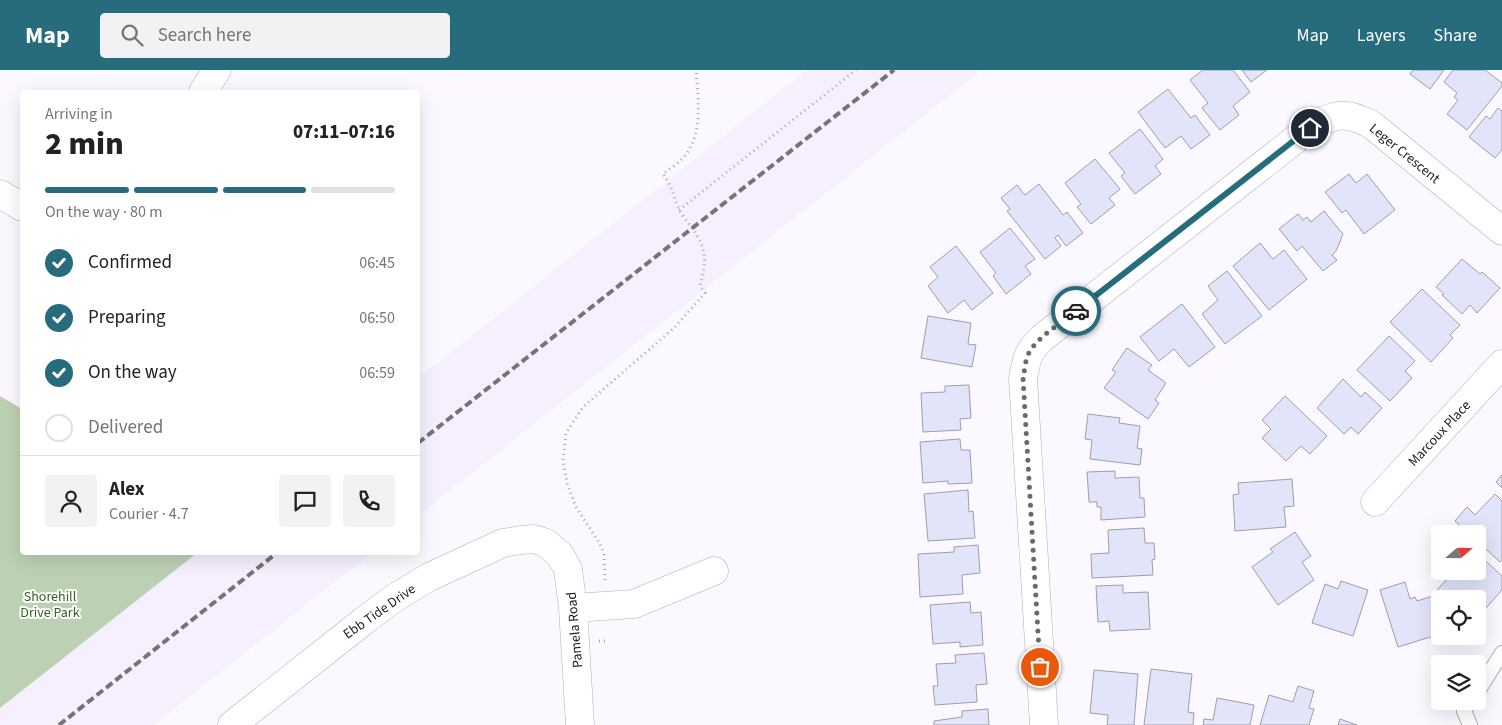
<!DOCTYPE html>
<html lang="en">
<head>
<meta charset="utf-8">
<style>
  body { margin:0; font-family:"Source Sans 3",sans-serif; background:#f2f2f2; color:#222; height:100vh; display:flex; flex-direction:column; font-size:19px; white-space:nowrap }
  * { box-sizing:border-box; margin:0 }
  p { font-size:16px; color:#767676 }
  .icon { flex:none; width:28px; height:28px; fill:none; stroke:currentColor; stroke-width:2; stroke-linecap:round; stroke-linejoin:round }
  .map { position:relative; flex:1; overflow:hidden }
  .sheet { position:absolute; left:20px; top:20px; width:400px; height:465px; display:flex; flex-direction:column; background:#fff; border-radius:5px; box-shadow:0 5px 20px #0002 }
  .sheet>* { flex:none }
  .needle { width:32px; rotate:70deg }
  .tools { position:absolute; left:1431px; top:455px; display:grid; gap:10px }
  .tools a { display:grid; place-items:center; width:55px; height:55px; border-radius:5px; background:#fff; box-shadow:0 5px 20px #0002; font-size:25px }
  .pin { position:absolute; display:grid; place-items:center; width:42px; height:42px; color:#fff; margin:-21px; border:2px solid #fff; border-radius:50%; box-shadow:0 1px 5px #0007 }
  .courier { position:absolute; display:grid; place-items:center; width:50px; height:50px; margin:-25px; border:4px solid #276c7c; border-radius:50%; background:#fff; color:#222; box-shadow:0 1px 6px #0007 }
  .overview em { font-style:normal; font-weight:800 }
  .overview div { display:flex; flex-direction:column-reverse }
  .overview { display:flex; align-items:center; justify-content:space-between; height:85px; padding:0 25px }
  h1 { font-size:32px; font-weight:800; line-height:38px }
  .bar { display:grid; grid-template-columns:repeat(4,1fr); gap:8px 5px; align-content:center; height:60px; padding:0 25px }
  .bar i { height:6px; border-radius:4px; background:#e0e0e0 }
  .bar .selected { background:#276c7c }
  .bar p { grid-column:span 4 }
  .line { display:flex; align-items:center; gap:12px; padding:0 25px; border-top:1px solid #e0e0e0 }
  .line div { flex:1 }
  .round { display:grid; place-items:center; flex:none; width:52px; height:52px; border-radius:5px; background:#f2f2f2 }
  ol { padding:0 25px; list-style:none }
  li { display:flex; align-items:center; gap:15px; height:55px }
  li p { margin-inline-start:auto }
  li .icon { padding:5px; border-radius:50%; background:#276c7c; color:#fff; stroke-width:4 }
  li:last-child { color:#767676 }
  li i { width:28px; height:28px; border:2px solid #e0e0e0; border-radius:50% }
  header { display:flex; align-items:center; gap:30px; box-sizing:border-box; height:70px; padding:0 25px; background:#276c7c; color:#fff }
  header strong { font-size:24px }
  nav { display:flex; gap:28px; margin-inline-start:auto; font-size:18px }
  .search { width:350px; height:45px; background:#f2f2f2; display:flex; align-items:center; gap:12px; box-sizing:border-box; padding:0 18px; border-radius:5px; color:#767676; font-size:19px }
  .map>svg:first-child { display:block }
  .built { fill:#f6f0fe }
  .green { fill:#bcd1b3 }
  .building { fill:#e2e4fa; stroke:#9c9eac }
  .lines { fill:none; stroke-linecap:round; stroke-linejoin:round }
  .service-casing { stroke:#b3adbb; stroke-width:16 }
  .minor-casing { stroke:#b3adbb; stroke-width:29 }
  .path { stroke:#a9a7ad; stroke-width:3; stroke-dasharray:1 4; stroke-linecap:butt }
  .service { stroke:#fff; stroke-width:14 }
  .minor { stroke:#fff; stroke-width:28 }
  .rail { stroke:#757379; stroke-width:4; stroke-dasharray:8 4; stroke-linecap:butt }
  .done { stroke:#6b696e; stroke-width:5; stroke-dasharray:0 9 }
  .route { stroke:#276c7c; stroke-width:6 }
  .labels { text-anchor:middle; stroke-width:4; stroke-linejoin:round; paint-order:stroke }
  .street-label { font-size:14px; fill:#1d1b20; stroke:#fff }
  .park-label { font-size:14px; fill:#375f20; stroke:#fff }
</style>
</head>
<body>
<header>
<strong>Map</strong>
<div class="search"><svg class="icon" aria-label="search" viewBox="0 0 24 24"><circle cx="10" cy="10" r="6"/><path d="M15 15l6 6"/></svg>Search here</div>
<nav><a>Map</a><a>Layers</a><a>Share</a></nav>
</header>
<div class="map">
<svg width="1502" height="655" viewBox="0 0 1502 655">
  <rect width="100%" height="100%" fill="#fbf9ff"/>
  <path class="built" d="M807 0H982L418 446V308Z
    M197 483H372L154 655H0V638Z"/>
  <path class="green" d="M0 326 22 339V482L197 483 0 638Z"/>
  <path class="building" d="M1203 0H1233L1250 22 1233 36 1239 45 1220 60 1202 38 1208 33 1190 10Z
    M1242 0H1267L1251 12Z
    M1413 0H1444L1430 19 1410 4Z
    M1453 0H1485L1502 13V16L1467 60 1447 44 1458 30 1454 27 1457 23 1444 12Z
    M1168 19 1191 48 1195 45 1210 65 1191 79 1181 66 1165 78 1138 42Z
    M1498 38 1502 41V80L1495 88 1469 67 1486 46 1490 49Z
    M1140 59 1163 89 1155 96 1161 104 1135 124 1121 106 1125 103 1109 83Z
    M1095 89 1120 119 1109 128 1115 135 1091 154 1077 137 1081 134 1065 113Z
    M1349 104 1356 113 1367 104 1395 140 1364 164 1346 140 1342 143 1325 122Z
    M1039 114 1063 145 1067 142 1083 163 1066 176 1058 165 1055 168 1061 176 1045 189 1007 141 1010 139 1001 128 1017 115 1025 125Z
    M1324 141 1343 164 1336 181 1332 185 1337 190 1323 201 1302 176 1297 181 1279 159 1298 144 1303 150 1307 147 1311 152Z
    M1010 158 1035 189 1025 196 1031 204 1006 224 993 206 996 203 980 182Z
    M1260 173 1273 189 1284 180 1307 209 1269 240 1233 196Z
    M956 176 993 223 972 240 964 230 948 243 928 216 938 207 930 197Z
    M1462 189 1480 204 1482 202 1500 218 1477 243 1470 235 1462 244 1442 225 1444 224 1436 217Z
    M1227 201 1262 246 1225 274 1202 244 1218 230 1208 216Z
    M1422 219 1460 255 1450 265 1453 268 1431 292 1390 252Z
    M1182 234 1215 277 1189 297 1174 279 1159 291 1140 267Z
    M928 246 971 253 968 274 976 275 972 297 921 288Z
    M1389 266 1415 291 1405 301 1412 308 1390 331 1357 300Z
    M1127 278 1152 295 1148 300 1166 313 1155 330 1159 333 1148 349 1104 318 1116 302 1112 300Z
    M1343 309 1361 327 1365 322 1382 338 1358 364 1351 357 1344 364 1317 338Z
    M969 315 971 348 960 349 961 360 923 362 921 323 945 322V316Z
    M1285 326 1327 366 1310 384 1301 376 1286 391 1262 368 1271 359 1262 350Z
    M1088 344 1120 348 1119 353 1140 356 1137 378 1142 379 1140 395 1090 389 1092 370 1085 369Z
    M960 369 961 380H970L972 413 948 414V411L923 413 920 372Z
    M1115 401V408L1139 407 1140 428H1144L1145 447 1101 450V437H1097V432H1089L1087 402Z
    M1502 405V418L1496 412Z
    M1292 409 1294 436 1284 437 1286 457 1235 461 1233 425 1239 424 1238 413Z
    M968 420 969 442 973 441 975 468 928 471 924 424Z
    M1495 424 1502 431V490L1500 492 1478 472V464H1469L1455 451 1467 437 1475 445Z
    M1144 458 1145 473H1154L1155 489 1152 490 1153 505 1092 508 1091 484 1109 483 1108 460Z
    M1295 462 1311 486 1302 492 1314 510 1278 535 1252 497 1273 482 1270 479Z
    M978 475 980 503 962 505 963 524 920 527 918 484 954 482V477Z
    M1478 484 1502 506V520L1478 547V529H1445L1436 521 1450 506 1444 501H1478Z
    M1341 511 1368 520 1353 566 1312 553 1325 514 1338 519Z
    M1405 512 1410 529 1415 527 1417 531 1433 526 1440 548V564L1398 577 1380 520Z
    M1123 515V523L1148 522 1150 559 1110 561 1109 551 1098 552 1096 516Z
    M970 532 971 543 981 542 983 575 960 577V572L933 574 930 535Z
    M984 583 987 614 976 615 977 632 935 635 933 616H938L936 594 956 593 955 585Z
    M1151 599 1192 604 1188 642 1194 643 1193 655H1144Z
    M1094 600 1138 604 1134 655H1107L1108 645 1090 643Z
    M1298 616 1314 621 1309 638 1314 639 1309 655H1260L1269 625 1293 632Z
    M1217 628 1254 635 1250 655H1203L1204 649 1213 650Z
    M988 639 989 655H934V651L962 647V641Z
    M1340 649 1357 655H1338Z"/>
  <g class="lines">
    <g class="service-casing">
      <path id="service" d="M1478 621 1502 583
        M1470 631 1464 641 1470 655"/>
    </g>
    <g class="minor-casing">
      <path id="minor" d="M203 22 217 0
        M0 124 22 137
        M1375 432 1502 294
        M573 538 634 534 714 501
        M232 655 365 550 393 529 429 507 503 473 521 470 534 469 546 473 560 485 568 499 573 538 580 655
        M1044 655 1023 308C1027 288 1027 283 1042 268L1310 58C1336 43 1345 41 1372 55L1502 161"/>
    </g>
    <path class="path" d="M679 140 856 0
      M605 510 604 484 600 474 576 437 567 413 563 390 566 363 583 337 674 258 705 223 700 216C707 192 707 179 692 158 688 152 682 146 679 139 672 124 674 119 663 104 669 99 678 94 684 87 704 62 698 29 696 0
      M599 571H608"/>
    <use href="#service" class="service"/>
    <use href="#minor" class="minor"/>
    <path class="rail" d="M418 373 894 0
      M59 655 278 482"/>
  </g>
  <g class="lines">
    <path class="done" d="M1040 597 1023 308C1025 299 1025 289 1030 281 1040 265 1062 253 1076 241"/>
    <path class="route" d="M1076 241 1310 58"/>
  </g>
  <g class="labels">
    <g class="street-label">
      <text transform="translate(1405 83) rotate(39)" y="5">Leger Crescent</text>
      <text transform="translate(1439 363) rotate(-47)" y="5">Marcoux Place</text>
      <text transform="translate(379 541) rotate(-35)" y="5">Ebb Tide Drive</text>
      <text transform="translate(574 560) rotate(-95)" y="5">Pamela Road</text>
    </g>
    <g class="park-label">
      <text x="50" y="531">Shorehill<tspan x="50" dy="16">Drive Park</tspan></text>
    </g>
  </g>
</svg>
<div class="tools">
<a><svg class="needle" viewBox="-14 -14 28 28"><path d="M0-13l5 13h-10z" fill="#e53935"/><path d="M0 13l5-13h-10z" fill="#767676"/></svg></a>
<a><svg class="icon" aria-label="locate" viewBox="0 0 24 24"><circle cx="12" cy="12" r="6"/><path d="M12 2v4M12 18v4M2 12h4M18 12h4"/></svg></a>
<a><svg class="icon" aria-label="layers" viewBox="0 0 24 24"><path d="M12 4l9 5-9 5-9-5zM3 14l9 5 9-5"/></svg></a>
</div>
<div class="pin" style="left:1040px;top:597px;background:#ea580c"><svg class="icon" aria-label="bag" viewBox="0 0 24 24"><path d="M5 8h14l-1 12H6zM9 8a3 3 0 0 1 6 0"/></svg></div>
<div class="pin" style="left:1310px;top:58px;background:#1f2937"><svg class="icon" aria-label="home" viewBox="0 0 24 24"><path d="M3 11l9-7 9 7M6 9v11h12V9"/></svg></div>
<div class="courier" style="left:1076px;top:241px"><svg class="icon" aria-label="car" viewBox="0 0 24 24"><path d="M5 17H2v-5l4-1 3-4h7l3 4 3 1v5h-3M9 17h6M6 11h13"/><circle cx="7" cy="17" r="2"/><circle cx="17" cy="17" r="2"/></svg></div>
<section class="sheet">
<div class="overview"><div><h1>2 min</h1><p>Arriving in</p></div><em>07:11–07:16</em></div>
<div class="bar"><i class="selected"></i><i class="selected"></i><i class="selected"></i><i></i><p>On the way · 80 m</p></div>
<ol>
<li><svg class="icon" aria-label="check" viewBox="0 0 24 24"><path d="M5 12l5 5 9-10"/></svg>Confirmed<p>06:45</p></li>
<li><svg class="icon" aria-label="check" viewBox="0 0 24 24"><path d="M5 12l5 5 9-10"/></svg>Preparing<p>06:50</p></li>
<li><svg class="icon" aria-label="check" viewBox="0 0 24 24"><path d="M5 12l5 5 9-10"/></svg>On the way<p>06:59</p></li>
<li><i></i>Delivered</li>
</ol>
<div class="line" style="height:90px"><a class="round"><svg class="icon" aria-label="person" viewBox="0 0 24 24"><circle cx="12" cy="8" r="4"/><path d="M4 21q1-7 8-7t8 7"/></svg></a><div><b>Alex</b><p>Courier · 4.7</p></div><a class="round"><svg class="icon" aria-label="chat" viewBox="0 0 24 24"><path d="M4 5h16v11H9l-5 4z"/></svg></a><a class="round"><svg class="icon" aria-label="phone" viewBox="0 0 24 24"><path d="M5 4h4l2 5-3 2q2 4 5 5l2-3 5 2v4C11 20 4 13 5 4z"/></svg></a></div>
</section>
</div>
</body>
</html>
